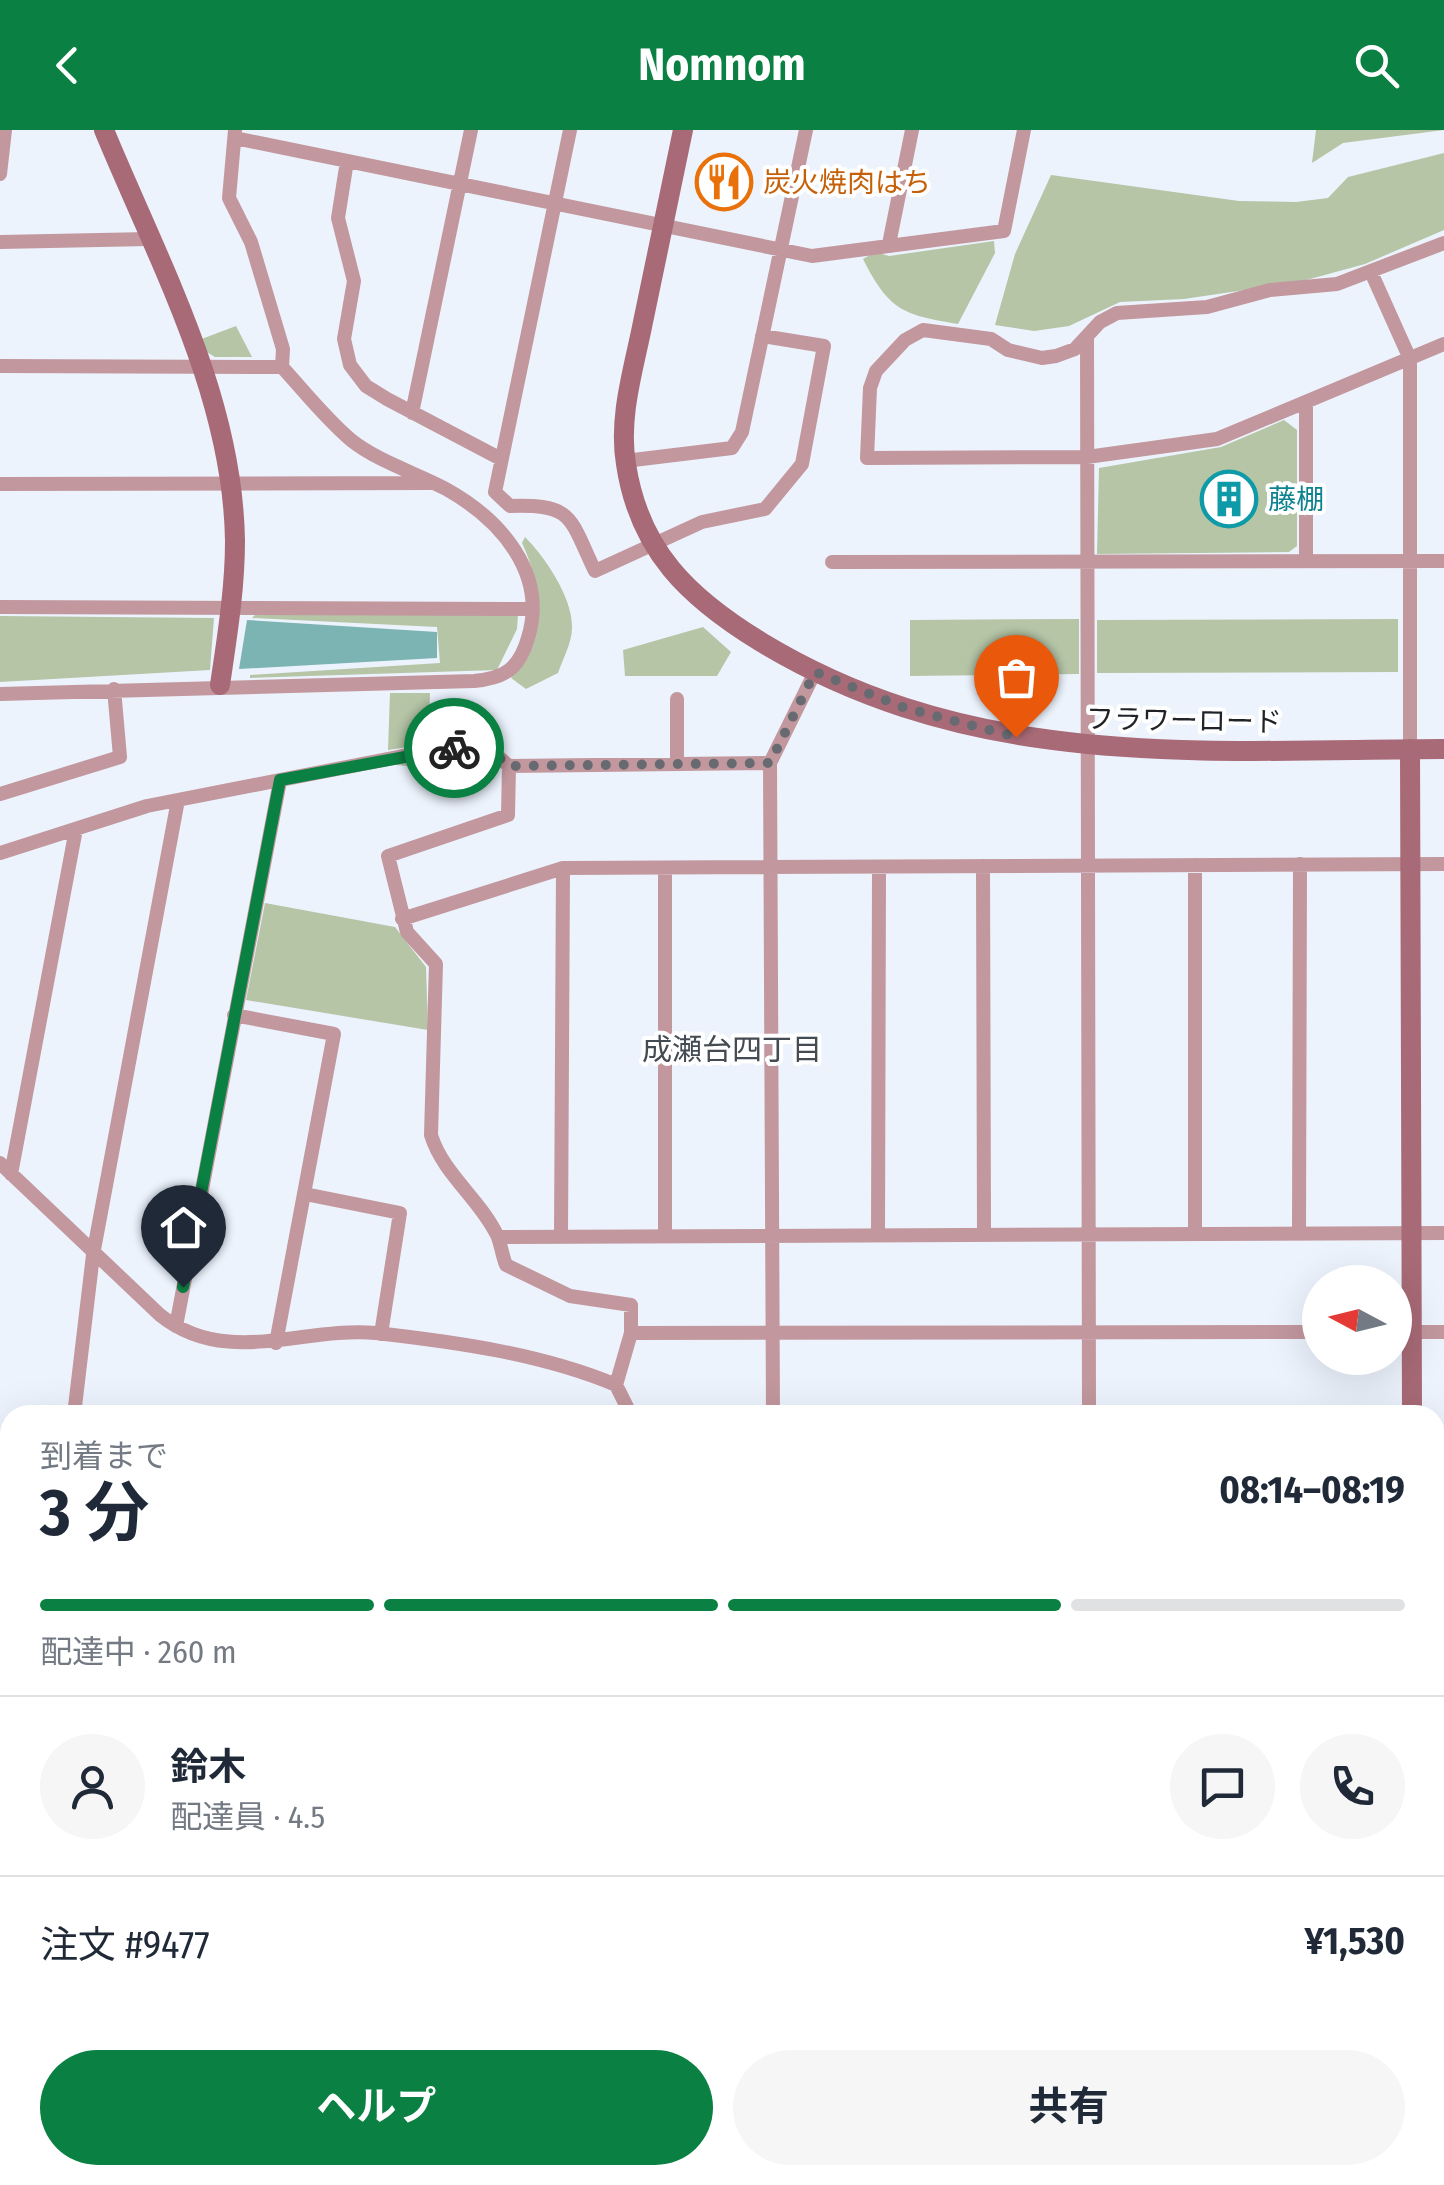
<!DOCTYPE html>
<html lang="ja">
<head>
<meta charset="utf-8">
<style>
  body { margin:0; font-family:"Fira Sans Condensed","Noto Sans JP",sans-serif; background:#f6f6f7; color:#1f2937; height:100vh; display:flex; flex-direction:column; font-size:38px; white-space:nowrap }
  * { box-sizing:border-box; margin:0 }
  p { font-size:32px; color:#747a83 }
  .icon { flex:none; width:55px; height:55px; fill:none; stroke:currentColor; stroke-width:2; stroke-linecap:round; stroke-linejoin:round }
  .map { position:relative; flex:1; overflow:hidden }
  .details { position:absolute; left:0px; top:1275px; width:1445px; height:780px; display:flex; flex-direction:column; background:#fff; border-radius:30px 30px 0 0; box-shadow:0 10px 40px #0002 }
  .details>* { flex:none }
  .needle { width:65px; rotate:277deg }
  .fabs { position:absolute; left:1302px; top:1135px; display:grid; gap:20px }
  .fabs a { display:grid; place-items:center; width:110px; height:110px; border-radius:50%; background:#fff; box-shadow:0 10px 40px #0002; font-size:50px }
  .pin { position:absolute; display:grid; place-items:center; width:85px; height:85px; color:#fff; margin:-102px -42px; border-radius:50% 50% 50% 0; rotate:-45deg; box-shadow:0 0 10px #0007 }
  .pin .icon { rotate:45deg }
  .courier { position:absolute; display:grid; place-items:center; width:100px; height:100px; margin:-50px; border:8px solid #0b8043; border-radius:50%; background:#fff; color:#222; box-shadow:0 2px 12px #0007 }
  .headline em { font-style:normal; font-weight:700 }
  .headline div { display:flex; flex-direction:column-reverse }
  .headline { display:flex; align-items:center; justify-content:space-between; height:170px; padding:0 40px }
  h1 { font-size:65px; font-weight:700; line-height:75px }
  .bar { display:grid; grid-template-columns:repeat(4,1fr); gap:15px 10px; align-content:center; height:120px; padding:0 40px }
  .bar i { height:12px; border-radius:8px; background:#e0e1e3 }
  .bar .current { background:#0b8043 }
  .bar p { grid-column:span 4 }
  .line { display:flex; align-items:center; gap:25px; padding:0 40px; border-top:2px solid #e0e1e3 }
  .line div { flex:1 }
  .round { display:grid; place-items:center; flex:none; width:105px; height:105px; border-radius:52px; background:#f6f6f7 }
  .primary-button { display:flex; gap:20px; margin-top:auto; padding:20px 40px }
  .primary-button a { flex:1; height:115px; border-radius:60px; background:#0b8043; color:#fff; font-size:40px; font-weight:700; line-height:115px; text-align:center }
  .primary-button a+a { background:#f6f6f7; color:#1f2937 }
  header { display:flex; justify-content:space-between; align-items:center; height:130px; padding:0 40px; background:#0b8043; color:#fff; font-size:45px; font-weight:700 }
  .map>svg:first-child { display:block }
  .green { fill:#b5c5a6 }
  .water { fill:#7cb3b3 }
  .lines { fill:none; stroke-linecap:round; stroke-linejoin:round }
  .street { stroke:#c2979e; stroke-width:14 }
  .secondary { stroke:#a76a76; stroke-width:20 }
  .done { stroke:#676b71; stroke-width:10; stroke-dasharray:0 18 }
  .route { stroke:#0b8043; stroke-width:12 }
  .labels { text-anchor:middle; stroke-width:8; stroke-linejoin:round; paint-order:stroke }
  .food-label { font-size:28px; fill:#c56008; stroke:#fff; text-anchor:start }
  .culture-label { font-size:28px; fill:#0d838f; stroke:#fff; text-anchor:start }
  .street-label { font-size:28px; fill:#1f2226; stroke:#fff }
  .neighbourhood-label { font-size:30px; fill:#454b53; stroke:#fff }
</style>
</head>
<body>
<header><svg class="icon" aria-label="back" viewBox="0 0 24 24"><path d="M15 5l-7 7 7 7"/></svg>Nomnom<svg class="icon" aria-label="search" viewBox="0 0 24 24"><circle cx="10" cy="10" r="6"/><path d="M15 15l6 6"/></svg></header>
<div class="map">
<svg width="1444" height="2055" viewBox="0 0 1444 2055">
  <rect width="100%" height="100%" fill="#ecf3fd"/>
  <path class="green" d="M1316 0H1444L1343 13 1312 33Z
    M1444 23V100L1365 134 1299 152 1184 169 1120 172 1069 196 1034 201 995 195 1015 124 1051 45 1239 71 1296 72 1328 68 1348 47Z
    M994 111 995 123 958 194C904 185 889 181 863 129L875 122 889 126Z
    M236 196 252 227H215L203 220 199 210Z
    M1284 290 1297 300V416L1289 422 1097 424 1099 338 1221 317Z
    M525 407C545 427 573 468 572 498 572 512 563 529 558 543L526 559 511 548C543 505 544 460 522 413Z
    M256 484H518L517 499 497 540 250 548V545L440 533 437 497 252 488Z
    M0 486 214 488 210 540 0 552Z
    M1079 489V544L910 546V490Z
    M1398 489V542L1097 543V490Z
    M703 497 731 522 717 546H625L623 520Z
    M390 563H430L428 614 388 620Z
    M480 611 493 626 480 644 379 633Z
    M265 773 395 797 426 837 428 900 246 870Z
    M10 1852V2045H48L45 2055H0V1856Z
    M320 2045H393L389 2055H315Z"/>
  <path class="water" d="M247 490 437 502V528L239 539Z"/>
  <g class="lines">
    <path class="street" d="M570 0 495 362 510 376C574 374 569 387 595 441L702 392 765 379 802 334 824 216 762 206
      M235 8 812 126 1004 101 1024 0
      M347 31 338 88 354 151 344 209 350 235 366 256 387 269 501 329
      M0 44 5 0
      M0 112 149 109
      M1444 113 1337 154 1270 160 1207 177 1117 183 1100 192 1075 219 1056 226 1042 228 1008 220 991 209 923 200 905 210 876 241 870 258 867 328 1087 327 1217 309 1444 214
      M889 114 912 0
      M1371 142 1410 229V619
      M1087 206 1089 1285
      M0 236 282 237
      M1306 274V430
      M412 283 471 0
      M625 331 732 318 742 302 806 0
      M0 354 431 353
      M832 432 1444 431
      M0 477 532 479
      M0 564 474 551C505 548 519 539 528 508 548 443 500 389 446 359 416 343 377 331 351 310 326 289 304 261 282 237L283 219 251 112 229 68 235 0
      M770 633 773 1285
      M677 634V569
      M509 636 508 685 388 726 407 802 436 834 431 1005C443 1044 479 1068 497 1105 501 1114 502 1125 506 1135L570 1166 631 1175V1203L616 1255
      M0 664 120 627 114 559
      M0 723 147 676 480 611 509 636 770 633 815 542
      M1195 735V1104
      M983 736 984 1105
      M402 789 563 738 1444 734
      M234 885 334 904 276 1213
      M0 1033 160 1185C226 1238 303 1196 376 1203 456 1212 542 1224 616 1255L631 1285
      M11 1044 76 699
      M305 1064 400 1083 381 1204
      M1299 1103 1300 734
      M878 1105 879 737
      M665 1106V738
      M498 1107 1444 1103
      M561 1107 563 738
      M176 1196 280 651
      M1395 1202H1444
      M631 1203 1320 1202
      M74 1285 93 1125 178 670
      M1435 1414H1444
      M1435 1515H1444
      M1435 1595 1444 1597
      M1435 1684H1444
      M1435 1766 1444 1765
      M0 1792 10 1786
      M1435 1883 1444 1876
      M1435 1967 1444 1976
      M554 2045 577 2055
      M1175 2045 1178 2055
      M401 2055 407 2045
      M470 2055 475 2045
      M588 2055 593 2045
      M722 2055V2045
      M812 2055 813 2045
      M903 2055 904 2045
      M996 2055V2045
      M1077 2055 1120 2045
      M1416 2055 1444 2049"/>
    <path class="secondary" d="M104 0C158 131 233 266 235 411 235 459 227 507 220 555
      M683 0C670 64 656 128 643 192 634 238 618 287 626 334 639 421 689 468 761 512 976 642 1204 620 1444 619
      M1410 619 1412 1285
      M1435 1307H1444"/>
  </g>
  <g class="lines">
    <path class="done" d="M454 618 480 611 509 636 770 633 815 542 905 578 1016 607"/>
    <path class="route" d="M183 1157 280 650 454 618"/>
  </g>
  <defs>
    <g id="restaurant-ring" transform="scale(2.875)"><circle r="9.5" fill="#fff" stroke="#e8710a" stroke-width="1.5"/><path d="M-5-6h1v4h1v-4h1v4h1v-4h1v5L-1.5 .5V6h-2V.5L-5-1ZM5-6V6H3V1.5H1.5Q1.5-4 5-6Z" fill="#e8710a"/></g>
    <g id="building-ring" transform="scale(2.875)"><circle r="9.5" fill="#fff" stroke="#0f9aa8" stroke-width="1.5"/><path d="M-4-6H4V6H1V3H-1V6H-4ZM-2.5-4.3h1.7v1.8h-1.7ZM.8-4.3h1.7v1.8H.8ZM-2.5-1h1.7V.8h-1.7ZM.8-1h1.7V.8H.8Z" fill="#0f9aa8"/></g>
  </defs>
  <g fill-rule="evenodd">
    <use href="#restaurant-ring" x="724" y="52"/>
    <use href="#building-ring" x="1229" y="369"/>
  </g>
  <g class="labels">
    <g class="food-label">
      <text x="763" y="62">炭火焼肉はち</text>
    </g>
    <g class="culture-label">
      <text x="1268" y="379">藤棚</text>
    </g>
    <g class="street-label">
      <text transform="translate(1184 590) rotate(1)" y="10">フラワーロード</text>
    </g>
    <g class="neighbourhood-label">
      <text x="732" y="930">成瀬台四丁目</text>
    </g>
  </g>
</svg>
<div class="fabs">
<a><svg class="needle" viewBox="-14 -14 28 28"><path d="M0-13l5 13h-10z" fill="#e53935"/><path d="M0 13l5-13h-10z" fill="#747a83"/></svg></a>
</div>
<div class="pin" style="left:1016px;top:607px;background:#ea580c"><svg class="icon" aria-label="bag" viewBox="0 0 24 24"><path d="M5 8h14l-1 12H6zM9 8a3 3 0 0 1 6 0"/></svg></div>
<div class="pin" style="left:183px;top:1157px;background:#1f2937"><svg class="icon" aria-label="home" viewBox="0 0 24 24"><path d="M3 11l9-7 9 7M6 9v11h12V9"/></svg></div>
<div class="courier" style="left:454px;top:618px"><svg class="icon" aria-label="bike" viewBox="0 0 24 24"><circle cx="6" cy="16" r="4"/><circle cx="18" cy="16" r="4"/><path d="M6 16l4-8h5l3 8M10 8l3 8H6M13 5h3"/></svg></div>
<section class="details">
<div class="headline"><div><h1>3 分</h1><p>到着まで</p></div><em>08:14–08:19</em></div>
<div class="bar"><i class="current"></i><i class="current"></i><i class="current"></i><i></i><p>配達中 · 260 m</p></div>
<div class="line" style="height:180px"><a class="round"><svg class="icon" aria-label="person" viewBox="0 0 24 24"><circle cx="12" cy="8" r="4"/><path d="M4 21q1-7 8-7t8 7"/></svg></a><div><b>鈴木</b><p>配達員 · 4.5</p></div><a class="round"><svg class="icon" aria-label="chat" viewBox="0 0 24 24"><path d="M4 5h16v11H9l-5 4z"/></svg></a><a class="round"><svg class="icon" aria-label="phone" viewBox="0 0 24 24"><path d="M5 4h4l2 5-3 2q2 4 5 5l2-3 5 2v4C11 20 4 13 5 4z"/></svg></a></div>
<div class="line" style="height:130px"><div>注文 #9477</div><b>¥1,530</b></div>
<div class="primary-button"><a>ヘルプ</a><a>共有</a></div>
</section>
</div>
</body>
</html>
